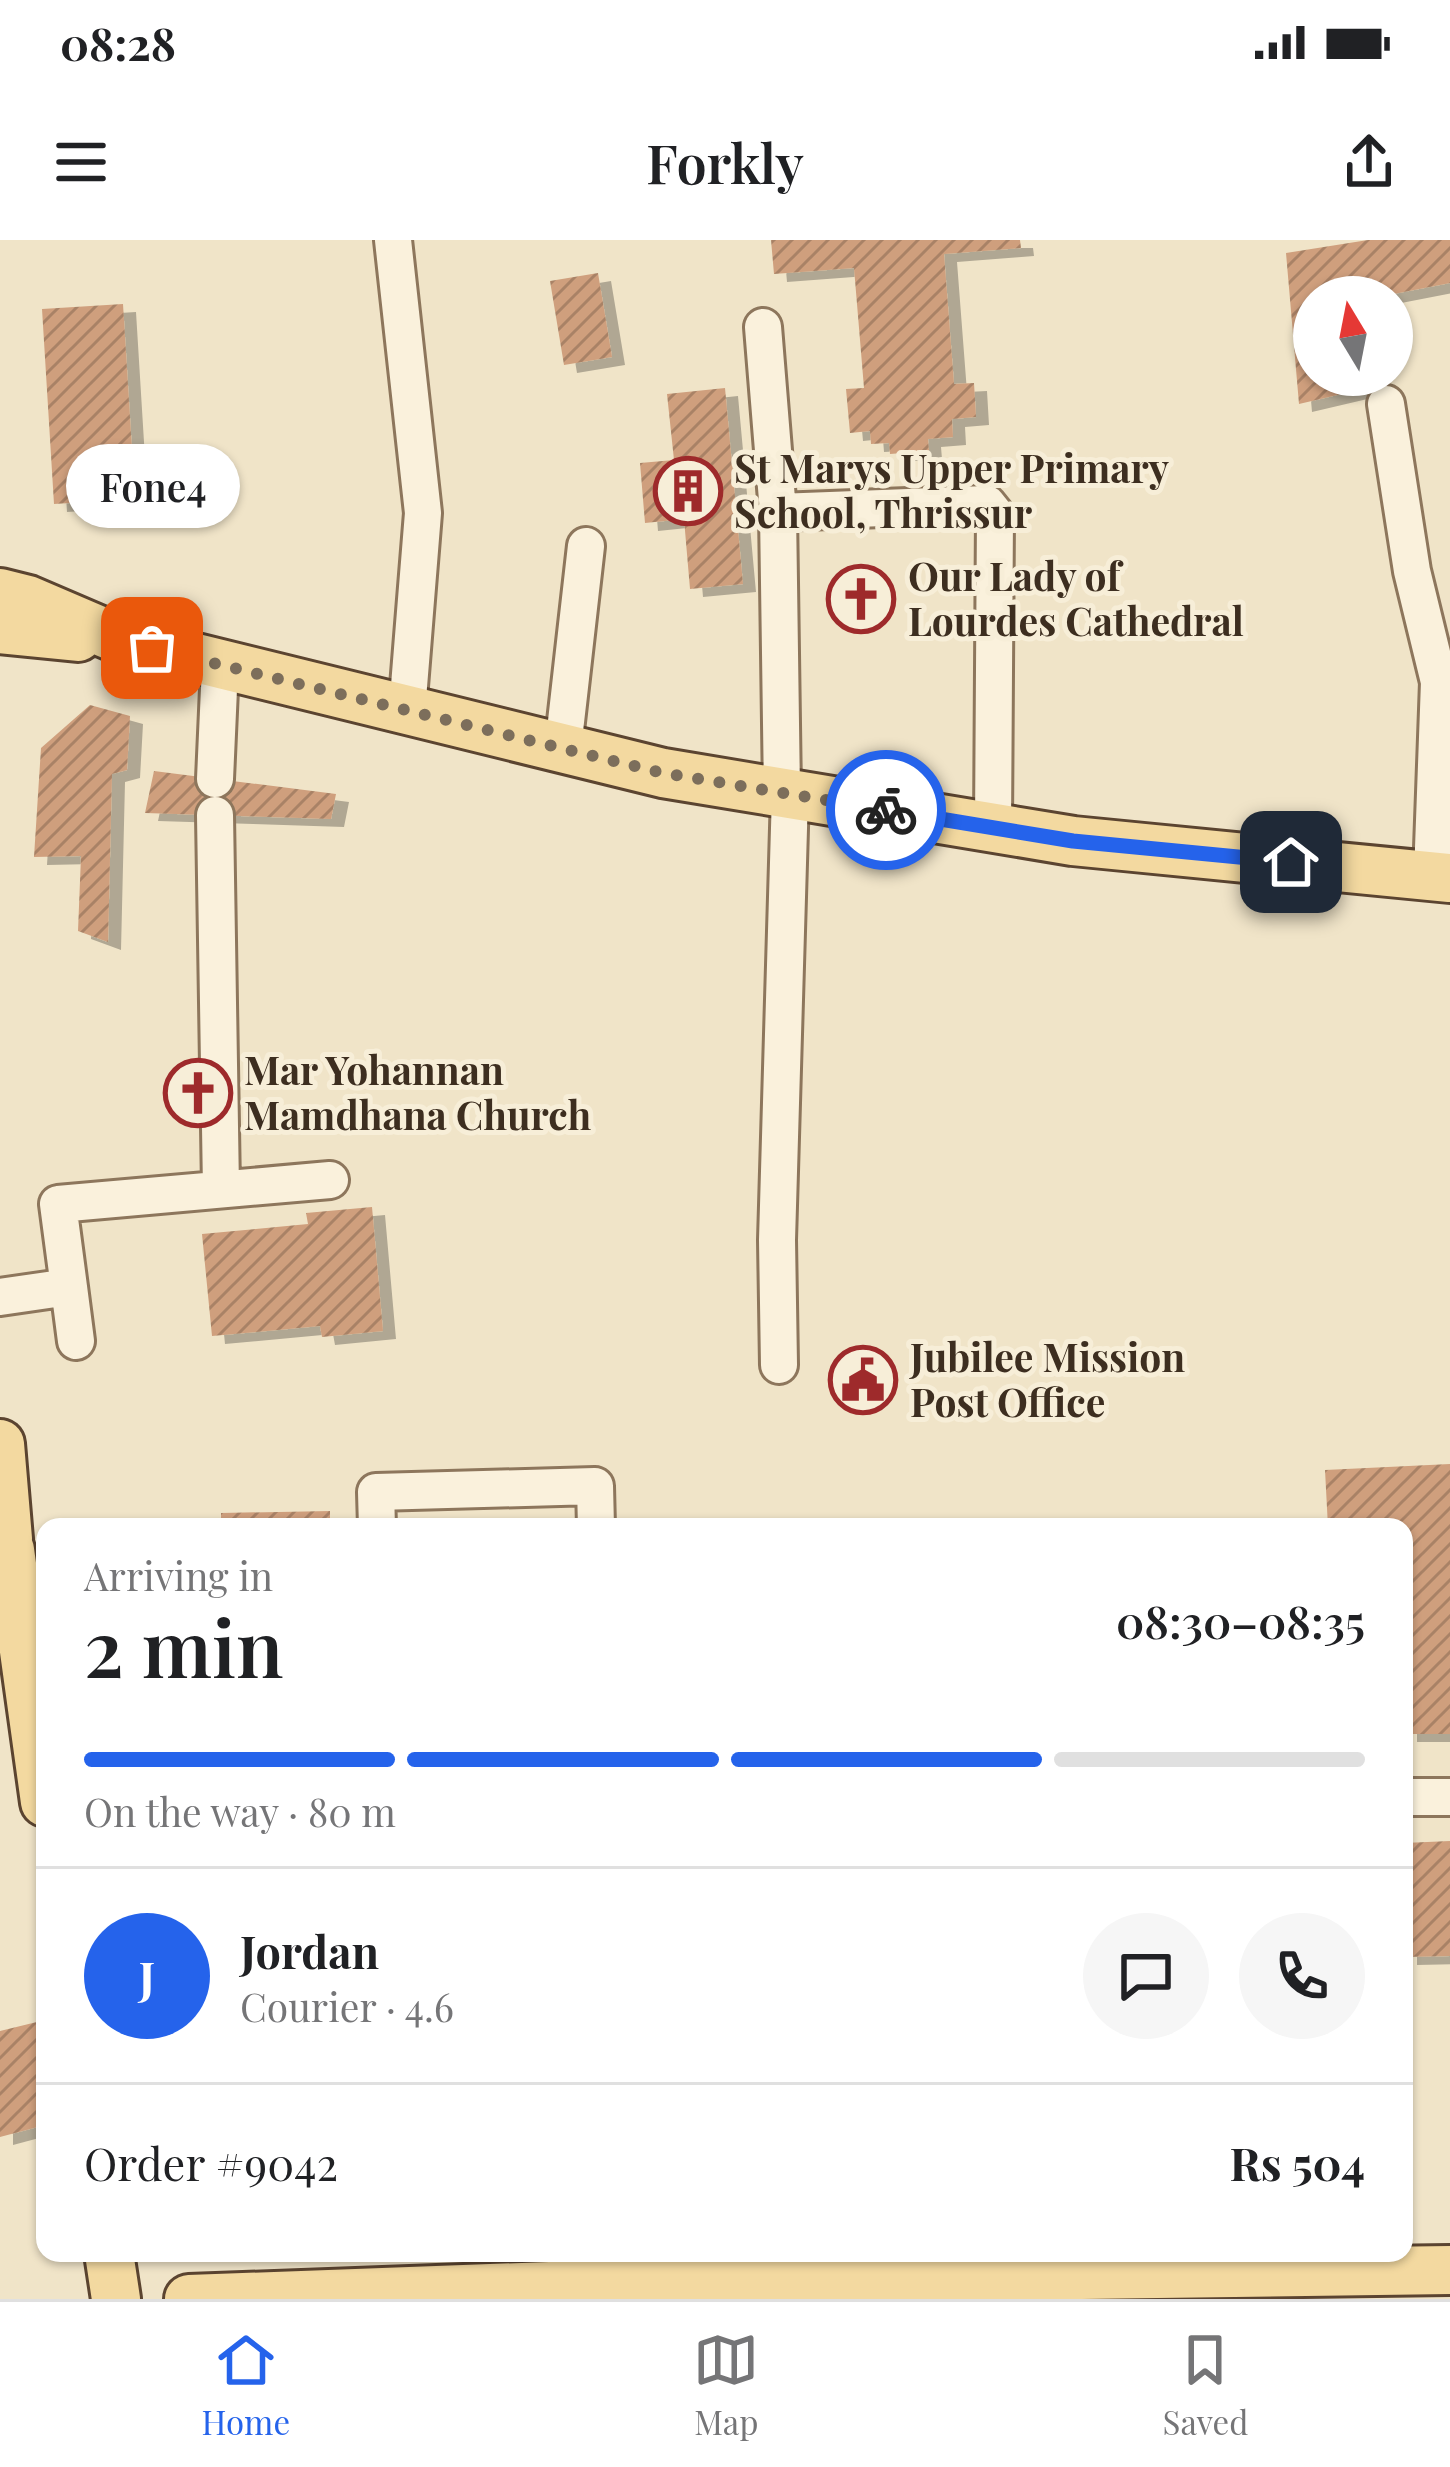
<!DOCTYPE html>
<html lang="en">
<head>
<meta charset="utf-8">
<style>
  body { margin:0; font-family:"Playfair Display",serif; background:#f6f6f6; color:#202124; height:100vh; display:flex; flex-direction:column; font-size:45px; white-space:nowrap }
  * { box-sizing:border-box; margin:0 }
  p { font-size:39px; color:#757577 }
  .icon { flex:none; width:66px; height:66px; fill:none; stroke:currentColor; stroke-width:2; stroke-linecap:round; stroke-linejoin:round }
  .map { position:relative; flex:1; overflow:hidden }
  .sheet { position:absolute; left:36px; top:1278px; width:1377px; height:744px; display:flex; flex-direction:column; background:#fff; border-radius:24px; box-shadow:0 3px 9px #0004 }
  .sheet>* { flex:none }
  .needle { width:78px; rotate:350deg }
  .fabs { position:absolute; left:1293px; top:36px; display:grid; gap:24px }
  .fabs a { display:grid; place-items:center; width:120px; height:120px; border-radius:50%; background:#fff; box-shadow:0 3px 9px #0004; font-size:60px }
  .pin { position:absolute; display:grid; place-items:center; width:102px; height:102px; color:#fff; margin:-51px; border-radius:24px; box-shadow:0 6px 18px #0006 }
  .courier { position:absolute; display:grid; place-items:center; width:120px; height:120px; margin:-60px; border:9px solid #2563eb; border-radius:50%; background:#fff; color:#222; box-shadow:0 3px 15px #0007 }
  .bubble { position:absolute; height:84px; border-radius:42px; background:#fff; box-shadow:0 3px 9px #0004; font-size:39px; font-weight:600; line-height:84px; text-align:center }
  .summary em { font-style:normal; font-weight:600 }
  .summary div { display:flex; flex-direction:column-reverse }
  .summary { display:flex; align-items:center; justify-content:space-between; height:204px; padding:0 48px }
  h1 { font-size:78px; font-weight:600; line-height:90px }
  .bar { display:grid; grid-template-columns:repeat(4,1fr); gap:18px 12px; align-content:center; height:144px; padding:0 48px }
  .bar i { height:15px; border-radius:9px; background:#e0e0e0 }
  .bar .active { background:#2563eb }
  .bar p { grid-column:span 4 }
  .line { display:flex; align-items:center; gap:30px; padding:0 48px; border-top:3px solid #e0e0e0 }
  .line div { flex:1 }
  .round { display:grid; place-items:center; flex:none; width:126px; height:126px; border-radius:63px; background:#f6f6f6 }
  .status { display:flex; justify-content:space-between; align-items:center; height:84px; padding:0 60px; background:#fff; direction:ltr }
  .status svg { height:33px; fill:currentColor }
  header { display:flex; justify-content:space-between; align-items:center; height:156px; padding:0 48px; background:#fff; font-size:54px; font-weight:600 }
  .tab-bar { display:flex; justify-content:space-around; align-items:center; height:168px; border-top:3px solid #e0e0e0; background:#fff; font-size:33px; color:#757577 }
  .tab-bar a { display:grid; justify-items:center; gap:6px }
  .tab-bar .active { color:#2563eb }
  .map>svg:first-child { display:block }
  .building { fill:url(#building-hatch); filter:url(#shadow) }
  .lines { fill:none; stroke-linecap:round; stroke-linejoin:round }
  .minor-casing { stroke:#8d765c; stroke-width:42 }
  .major-casing { stroke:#5b4430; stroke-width:54 }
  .minor { stroke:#faf1dc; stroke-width:36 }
  .major { stroke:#f3d9a0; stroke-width:48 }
  .done { stroke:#7c6e5b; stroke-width:12; stroke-dasharray:0 21.6 }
  .route { stroke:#2563eb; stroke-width:15 }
  .labels { text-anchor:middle; stroke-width:10; stroke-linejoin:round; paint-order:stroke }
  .poi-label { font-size:39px; font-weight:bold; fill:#3d2e20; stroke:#f7eed8; text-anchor:start }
</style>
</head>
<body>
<div class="status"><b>08:28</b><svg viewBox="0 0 49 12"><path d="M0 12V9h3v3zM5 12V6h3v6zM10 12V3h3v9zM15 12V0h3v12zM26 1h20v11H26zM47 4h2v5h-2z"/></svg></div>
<header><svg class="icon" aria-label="menu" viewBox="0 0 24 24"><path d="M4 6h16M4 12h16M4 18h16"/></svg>Forkly<svg class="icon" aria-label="share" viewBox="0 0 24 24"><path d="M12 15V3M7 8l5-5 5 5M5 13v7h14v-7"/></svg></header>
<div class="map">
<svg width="1450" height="2059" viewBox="0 0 1450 2059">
  <defs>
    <pattern id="building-hatch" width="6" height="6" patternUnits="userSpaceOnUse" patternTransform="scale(3)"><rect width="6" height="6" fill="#cf9f7d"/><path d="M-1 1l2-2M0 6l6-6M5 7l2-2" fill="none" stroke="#a98266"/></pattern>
    <filter id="shadow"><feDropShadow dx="13" dy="8" stdDeviation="0" flood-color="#0004"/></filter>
  </defs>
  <rect width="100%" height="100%" fill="#f0e4c8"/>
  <path class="building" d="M771 0H1020L1021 8 944 14 954 144 974 143 976 177 952 179 953 197 928 199 929 211 890 214 889 203 871 204 870 191 850 193 846 149 864 148 854 28 774 34Z
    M1368 0H1450V43L1378 57H1314V135H1361L1363 149 1299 164 1286 13Z
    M598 33 612 117 564 125 550 41Z
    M123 64 135 259 54 264 42 69Z
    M725 148 743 344 690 349 684 279 645 283 640 223 674 220 667 154Z
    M90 465 130 476 127 530 112 534 108 702 78 691 81 616 34 617 41 508Z
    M154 531 336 554 331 579 145 573Z
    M372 967 383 1091 322 1097 320 1086 212 1096 202 994 308 984 306 973Z
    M1450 1224V1494H1404V1287H1328L1325 1230Z
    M330 1271V1287H221V1273Z
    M1450 1601V1716L1404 1717V1603Z
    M45 1780V1885L0 1897V1791Z"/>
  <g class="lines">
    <g class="minor-casing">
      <path id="minor" d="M393 0 423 273 407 471
        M763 87 778 272
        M1386 164 1412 331 1439 442 1432 636
        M563 508 586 306
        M215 539 220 426
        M782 553 778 272 987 264 995 274 993 587
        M215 575 221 949
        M69 1047 76 1101
        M0 1057 69 1047 58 964 330 940
        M779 1125 777 1000 790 554
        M377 1287 376 1252 595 1246 596 1287
        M1404 1557H1450"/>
    </g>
    <g class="major-casing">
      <path id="major" d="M0 353 28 360 119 399 663 533 1073 601 1450 638
        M0 389 78 397
        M0 1204 8 1299
        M0 1286 10 1310 45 1562
        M109 2013 116 2059
        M189 2059 714 2040 1450 2030"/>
    </g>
    <use href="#minor" class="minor"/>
    <use href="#major" class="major"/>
  </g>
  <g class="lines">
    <path class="done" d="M152 408 663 533 886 570"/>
    <path class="route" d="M886 570 1073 601 1291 622"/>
  </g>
  <defs>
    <g id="building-ring" transform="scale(3.45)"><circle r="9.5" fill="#f7eed8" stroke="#9e2a2b" stroke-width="1.5"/><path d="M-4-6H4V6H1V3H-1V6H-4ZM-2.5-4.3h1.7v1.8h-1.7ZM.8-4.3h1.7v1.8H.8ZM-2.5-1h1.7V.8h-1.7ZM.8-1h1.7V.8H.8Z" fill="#9e2a2b"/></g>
    <g id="church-ring" transform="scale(3.45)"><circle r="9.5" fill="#f7eed8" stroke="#9e2a2b" stroke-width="1.5"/><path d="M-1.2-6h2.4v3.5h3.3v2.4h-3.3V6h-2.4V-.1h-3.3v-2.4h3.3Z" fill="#9e2a2b"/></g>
    <g id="civic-ring" transform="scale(3.45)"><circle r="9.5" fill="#f7eed8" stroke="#9e2a2b" stroke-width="1.5"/><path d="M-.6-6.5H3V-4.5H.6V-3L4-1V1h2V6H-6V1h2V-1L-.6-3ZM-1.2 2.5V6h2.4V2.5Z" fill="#9e2a2b"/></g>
  </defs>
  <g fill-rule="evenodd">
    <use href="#building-ring" x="688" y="251"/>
    <use href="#church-ring" x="861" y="359"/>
    <use href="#church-ring" x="198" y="853"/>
    <use href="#civic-ring" x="863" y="1140"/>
  </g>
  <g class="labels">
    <g class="poi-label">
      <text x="734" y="243">St Marys Upper Primary<tspan x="734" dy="45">School, Thrissur</tspan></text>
      <text x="908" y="351">Our Lady of<tspan x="908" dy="45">Lourdes Cathedral</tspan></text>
      <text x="244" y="845">Mar Yohannan<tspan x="244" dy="45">Mamdhana Church</tspan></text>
      <text x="910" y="1132">Jubilee Mission<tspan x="910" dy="45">Post Office</tspan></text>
    </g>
  </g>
</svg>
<div class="fabs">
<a><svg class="needle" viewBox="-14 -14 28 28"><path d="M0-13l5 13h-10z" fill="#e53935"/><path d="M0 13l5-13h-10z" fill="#757577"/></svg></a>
</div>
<div class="pin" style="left:152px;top:408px;background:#ea580c"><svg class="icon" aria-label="bag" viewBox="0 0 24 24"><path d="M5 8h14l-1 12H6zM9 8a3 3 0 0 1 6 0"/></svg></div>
<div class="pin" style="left:1291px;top:622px;background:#1f2937"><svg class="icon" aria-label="home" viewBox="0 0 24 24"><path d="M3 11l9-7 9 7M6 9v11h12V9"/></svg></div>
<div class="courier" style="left:886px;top:570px"><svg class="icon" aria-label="bike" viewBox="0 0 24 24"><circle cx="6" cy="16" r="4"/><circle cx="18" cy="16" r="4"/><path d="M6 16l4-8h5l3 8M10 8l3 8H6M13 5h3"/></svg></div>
<div class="bubble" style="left:66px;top:204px;width:174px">Fone4</div>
<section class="sheet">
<div class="summary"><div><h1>2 min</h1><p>Arriving in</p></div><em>08:30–08:35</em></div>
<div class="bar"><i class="active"></i><i class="active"></i><i class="active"></i><i></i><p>On the way · 80 m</p></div>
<div class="line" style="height:216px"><b class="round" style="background:#2563eb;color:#fff">J</b><div><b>Jordan</b><p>Courier · 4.6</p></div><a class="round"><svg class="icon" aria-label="chat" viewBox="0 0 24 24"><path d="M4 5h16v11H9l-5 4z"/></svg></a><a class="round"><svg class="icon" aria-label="phone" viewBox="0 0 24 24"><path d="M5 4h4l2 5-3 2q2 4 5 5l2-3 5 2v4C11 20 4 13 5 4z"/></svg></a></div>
<div class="line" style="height:156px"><div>Order #9042</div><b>Rs 504</b></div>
</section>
</div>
<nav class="tab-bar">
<a class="active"><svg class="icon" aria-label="home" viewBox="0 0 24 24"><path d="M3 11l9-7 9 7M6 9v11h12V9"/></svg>Home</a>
<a><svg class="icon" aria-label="map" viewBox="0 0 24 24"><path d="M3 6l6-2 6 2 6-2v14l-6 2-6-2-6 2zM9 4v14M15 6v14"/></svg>Map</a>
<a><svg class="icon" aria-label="saved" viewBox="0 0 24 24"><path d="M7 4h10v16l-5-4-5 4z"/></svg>Saved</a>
</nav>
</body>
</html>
